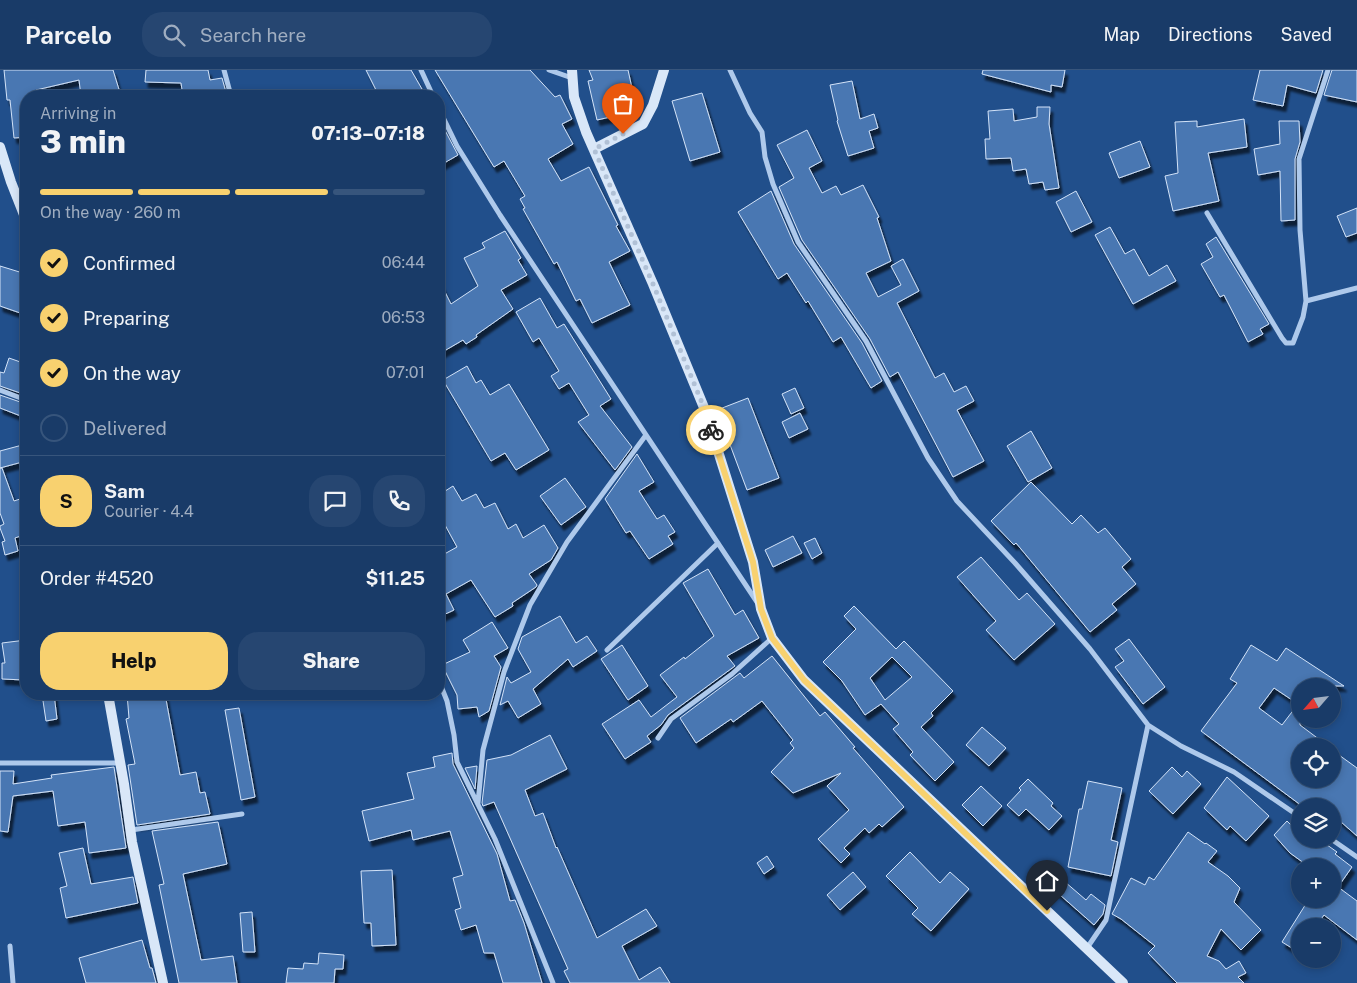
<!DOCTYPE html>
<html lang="en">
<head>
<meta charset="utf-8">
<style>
  body { margin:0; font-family:"Public Sans",sans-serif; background:#264671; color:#f1f3f6; height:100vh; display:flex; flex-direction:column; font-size:19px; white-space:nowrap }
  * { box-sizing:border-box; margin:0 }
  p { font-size:16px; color:#9fadc0 }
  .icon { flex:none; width:28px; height:28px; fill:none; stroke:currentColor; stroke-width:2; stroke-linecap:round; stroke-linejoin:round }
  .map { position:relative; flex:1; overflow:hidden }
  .panel { position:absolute; left:20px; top:20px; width:425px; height:610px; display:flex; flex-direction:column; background:#193b68; border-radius:20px; box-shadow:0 2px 8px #0003,0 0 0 1px #37557c }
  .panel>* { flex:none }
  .needle { width:32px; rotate:242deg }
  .tools { position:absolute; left:1291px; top:608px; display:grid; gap:10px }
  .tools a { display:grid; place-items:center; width:50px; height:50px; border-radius:50%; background:#193b68; box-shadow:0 2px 8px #0003,0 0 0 1px #37557c; font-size:25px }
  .pin { position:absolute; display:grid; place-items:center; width:42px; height:42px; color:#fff; margin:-51px -21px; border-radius:50% 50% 50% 0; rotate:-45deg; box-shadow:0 0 5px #0007 }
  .pin .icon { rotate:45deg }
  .courier { position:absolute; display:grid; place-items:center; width:50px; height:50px; margin:-25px; border:4px solid #f8d16f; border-radius:50%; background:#fff; color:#222; box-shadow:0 1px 6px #0007 }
  .head em { font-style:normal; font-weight:800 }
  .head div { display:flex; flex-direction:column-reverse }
  .head { display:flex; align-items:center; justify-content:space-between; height:85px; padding:0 20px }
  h1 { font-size:32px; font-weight:800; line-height:38px }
  .bar { display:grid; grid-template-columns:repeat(4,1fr); gap:8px 5px; align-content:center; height:60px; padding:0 20px }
  .bar i { height:6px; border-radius:4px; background:#37557c }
  .bar .on { background:#f8d16f }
  .bar p { grid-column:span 4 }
  .line { display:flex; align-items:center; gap:12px; padding:0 20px; border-top:1px solid #37557c }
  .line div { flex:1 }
  .round { display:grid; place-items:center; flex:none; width:52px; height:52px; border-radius:20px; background:#264671 }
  ol { padding:0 20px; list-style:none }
  li { display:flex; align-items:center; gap:15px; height:55px }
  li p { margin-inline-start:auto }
  li .icon { padding:5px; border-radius:50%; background:#f8d16f; color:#111; stroke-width:4 }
  li:last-child { color:#9fadc0 }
  li i { width:28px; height:28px; border:2px solid #37557c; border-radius:50% }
  .action { display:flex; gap:10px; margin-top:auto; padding:10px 20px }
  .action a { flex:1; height:58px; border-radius:20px; background:#f8d16f; color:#111; font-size:20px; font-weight:800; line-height:58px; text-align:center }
  .action a+a { background:#264671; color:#f1f3f6 }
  header { display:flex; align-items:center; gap:30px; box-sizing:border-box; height:70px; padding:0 25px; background:#193b68; border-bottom:1px solid #37557c }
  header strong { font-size:24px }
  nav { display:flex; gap:28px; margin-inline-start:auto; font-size:18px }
  .search { width:350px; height:45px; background:#264671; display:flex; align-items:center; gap:12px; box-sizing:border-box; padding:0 18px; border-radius:20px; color:#9fadc0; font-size:19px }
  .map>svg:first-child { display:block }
  .building { fill:#4a77b2; stroke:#d3e3f8; fill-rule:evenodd; filter:url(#shadow) }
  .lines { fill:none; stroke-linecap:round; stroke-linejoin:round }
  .street { stroke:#aec9eb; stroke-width:5 }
  .secondary { stroke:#d9e7f8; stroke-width:10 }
  .done { stroke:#b1c1d6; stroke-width:5; stroke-dasharray:0 9 }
  .route { stroke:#f8d16f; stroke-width:6 }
</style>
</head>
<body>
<header>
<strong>Parcelo</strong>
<div class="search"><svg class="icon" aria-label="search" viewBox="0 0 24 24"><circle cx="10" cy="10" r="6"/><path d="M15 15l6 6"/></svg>Search here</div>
<nav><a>Map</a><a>Directions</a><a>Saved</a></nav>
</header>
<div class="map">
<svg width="1357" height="913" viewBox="0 0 1357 913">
  <defs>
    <filter id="shadow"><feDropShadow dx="3" dy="5.5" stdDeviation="1" flood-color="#0009"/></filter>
  </defs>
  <rect width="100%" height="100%" fill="#214f8b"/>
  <path class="building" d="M4 0H113L121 26H81L79 10 36 20V26H26V67L14 68 10 30H7Z
    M146 0H208L210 10 222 8 227 26H183L181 13 145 12Z
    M366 0H411L426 26H379Z
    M435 0H530L555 27 560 25 572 49 562 54 573 74 548 89 561 111 589 97 618 155 616 156 630 181 609 192 630 235 592 253 580 229 576 231 557 192 554 194 523 139 525 138 520 129 525 126 504 91 494 97Z
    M589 0H628L637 41 597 50 588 11 593 10Z
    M983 0H1065L1062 17 1051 15V22L982 4Z
    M1260 0H1323L1316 23 1287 15 1283 36 1253 30Z
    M1332 0H1357V32L1324 25Z
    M852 11 860 49 874 44 878 58 869 61 874 78 848 86 837 51 838 50 830 15Z
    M702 23 720 82 690 91 672 31Z
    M1037 37H1050L1049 54 1059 118 1045 120 1043 112 1029 114 1026 99 1013 101 1011 88 986 89 985 69H990L988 41 1013 39 1014 51 1037 47Z
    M439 49 458 85 439 96Z
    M1244 49 1247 77 1208 83 1219 131 1173 141 1165 106 1178 103 1175 52 1197 51V57Z
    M1279 51H1299L1300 72 1295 89V150L1281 151 1280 101 1258 105 1254 79 1280 74Z
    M807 60 822 91 809 98 822 123 836 116 841 125 863 115 879 147 877 148 891 191 866 203 878 227 901 215 891 196 903 189 919 221 897 233 935 308 944 303 954 322 966 316 974 331 957 340 984 391 953 407 898 302 890 307 870 269 802 170 779 117 794 108 777 75Z
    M1140 71 1150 97 1119 108 1109 83Z
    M771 121 794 174 862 273 882 311 871 318 841 267 833 272 808 231 806 233 787 203 778 209 738 142Z
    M1076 121 1092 152 1071 162 1056 132Z
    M1357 138V163L1346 167 1337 146Z
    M1110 157 1125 184 1134 179 1149 206 1167 195 1176 211 1133 234 1095 165Z
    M505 161 521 188 518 190 527 205 501 220 513 239 476 265 477 267 466 274 463 270 439 284V210L451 234 478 216 464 188 485 178 482 173Z
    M1216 167 1269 254 1260 259 1263 264 1248 272 1224 225 1220 227 1201 194 1213 187 1206 174Z
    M0 196 26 204V245L0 236Z
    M540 228 557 258 564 254 611 329 600 336 632 377 615 400 578 352 589 345 569 313 559 319 551 306 559 301 539 268 533 272 516 242Z
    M9 288 26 294V325L0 316V302L4 303Z
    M467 296 476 313 481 310 490 325 509 314 549 380 516 400 505 383 491 391 443 310Z
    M795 318 804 338 791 344 782 324Z
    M0 325 26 334V348L0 338Z
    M748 328 779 408 747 420 717 340Z
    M800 343 808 359 789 368 782 352Z
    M1031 361 1052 398 1028 412 1007 376Z
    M26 374V391L0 398V381Z
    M637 384 654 412 639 421 657 449 664 445 675 462 668 466 673 474 649 489 630 461 626 463 605 429Z
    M0 398H2L14 431 26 427V464L15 468 18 481 5 485 2 472 5 471 0 458V456L4 454 0 443Z
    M565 408 586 437 561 455 540 426Z
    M1031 412 1072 454 1081 445 1098 463 1105 458 1131 489 1122 497 1136 514 1112 534 1117 540 1090 562 1016 473 1014 475 991 451Z
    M453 416 462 431 476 424 484 438 495 433 508 459 516 454 523 468 544 455 558 478 551 490 529 504 537 515 536 517 512 533 513 536 495 547 471 510 446 524 454 540 439 547V487L457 477 439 444V425Z
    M793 466 802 483 773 497 765 480Z
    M815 468 822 483 812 489 804 473Z
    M981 487 1019 530 1027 523 1055 554 1014 590 986 560 996 551 957 507Z
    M708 499 735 545 743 540 759 568 727 586 735 596 668 645 661 655 647 666 651 672 625 689 602 654 639 630 651 647 677 627 660 605 684 587 685 589 714 566 683 513Z
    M854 536 896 579 904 571 953 621 931 643 933 646 921 657 954 692 935 711 910 685 913 682 893 659 899 654 881 634 865 645 842 611 823 592 856 559 844 546ZM892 587 912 607 885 630 870 608Z
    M560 546 576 573 587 566 597 581 573 597 568 589 533 619 541 634 518 648 508 631 500 635 507 607 511 613 531 602 518 579 522 567Z
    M492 552 508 578 494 586 501 597 489 641 479 647 477 637 458 639 457 625 442 595 470 582 463 570Z
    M1129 569 1165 617 1143 634 1115 597 1124 591 1115 579Z
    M26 570 25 610 2 609V593H5L2 573Z
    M622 575 648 616 628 630 601 589Z
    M1251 575 1277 591 1286 578 1344 616H1300V655L1328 676H1300V709H1332V680L1357 698V766L1332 744V736H1302L1201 661 1237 613 1230 609ZM1274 618 1298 634 1282 655 1259 638Z
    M772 586 820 646 825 642 855 677 853 678 904 737 882 757 879 754 869 763 865 758 844 778 850 784 841 793 818 769 849 740 827 716 841 703 793 723 771 702 794 678 790 673 793 670 762 631 733 652 731 649 696 673 680 648 740 603 744 608Z
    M42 624H54L57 649 46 651Z
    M127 624H165L180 705 196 702 200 723 205 722 210 744 137 755 128 695 135 694 126 649 129 648Z
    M239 638 255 727 241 730 225 640Z
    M982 657 1006 678 989 696 966 675Z
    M550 665 567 699 525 720 535 746 543 743 556 778 557 777 597 868 646 839 657 856 622 876 639 910 660 897 670 913H570L564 901 568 899 494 732 483 736 482 733 487 690 511 685Z
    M452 683 453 694 497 784 510 831 515 830 524 853 542 913H503L494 883H484L476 855 461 860 455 840 461 838 453 808 463 805 450 761 413 770 411 760 369 771 362 741 414 729 407 703 435 697 433 687Z
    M477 696 475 719 465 698Z
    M114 697 126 778 89 783 85 752 58 756 53 721 13 726 8 762 0 761V701H14L13 714 52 708 51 705Z
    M1172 697 1182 707 1187 701 1201 714 1173 744 1149 721Z
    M1227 707 1269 746 1246 771 1230 756 1227 760 1204 738Z
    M1028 709 1053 733 1051 736 1062 746 1049 760 1026 739 1019 746 1007 735 1021 720 1019 718Z
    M1088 711 1122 718 1111 770 1118 772 1111 806 1068 797 1079 739H1082Z
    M981 716 1002 736 983 756 962 735Z
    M1287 751 1300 764V769H1312L1321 775 1323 772 1337 782 1335 784 1352 797 1338 817 1357 831V870L1324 845 1316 856H1300V883L1282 872 1309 829H1332V796H1308L1290 783 1274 765Z
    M218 752 227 794 183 804 201 890 233 886 237 913H179L159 815 164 814 152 761Z
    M1188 762 1205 774 1206 773 1217 781 1208 792 1228 806 1240 818 1234 832 1261 860 1241 880 1221 859 1207 886 1219 891 1226 899 1239 891 1246 903 1238 907 1244 913H1177L1148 883 1155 876 1121 849 1112 844 1131 808 1145 815 1149 807 1154 810Z
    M83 778 91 814 133 807 138 833 66 848 60 818 67 816 59 783Z
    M910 782 940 813 950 802 969 819 931 861 912 844 918 838 886 806Z
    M767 786 774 797 764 804 757 793Z
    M1050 799 1086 830 1091 824 1105 835 1103 844 1094 855 1042 809Z
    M392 800 396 875 372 876 371 853H364L361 801Z
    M853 802 866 817 840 840 827 825Z
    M252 842 255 882H243L240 843Z
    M142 870 150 898H152L156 913H86L79 888Z
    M319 883 344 885 343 899H335L334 913H286L288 898 303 899 304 893 318 894Z"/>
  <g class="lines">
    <path class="street" d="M224 0 231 26
      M421 0 433 26
      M549 0 572 8
      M730 0 750 43 762 62 765 87 773 114 798 172 866 271 928 388 957 431 1015 493 1090 579 1148 655
      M439 39 457 76 500 145 757 532
      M1207 143 1282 268 1286 273H1293L1303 247 1306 231 1300 160 1299 89 1328 0
      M1306 231 1357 218
      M0 320 26 330
      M607 580 718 473
      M439 611 447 631 454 665 457 692 495 769 553 913
      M658 668 671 649 732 604 772 568
      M0 693H120
      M478 733 483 680 504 602 530 535 567 472 646 365
      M131 760 242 744
      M1331 769 1357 787
      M10 876 13 913
      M1087 878 1106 850 1148 655 1181 676 1234 702 1300 747"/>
    <path class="secondary" d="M572 0 574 27 586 62 653 214 705 340 753 492 761 539 772 568 804 610 1123 913
      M0 77 11 112 26 150
      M594 79 643 54 653 35 664 0
      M108 624 124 714 132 772 163 913"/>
  </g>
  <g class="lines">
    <path class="done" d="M623 64 594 79 653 214 705 340 711 360"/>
    <path class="route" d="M711 360 753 492 761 539 772 568 804 610 1047 841"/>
  </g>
</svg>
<div class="tools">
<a><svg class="needle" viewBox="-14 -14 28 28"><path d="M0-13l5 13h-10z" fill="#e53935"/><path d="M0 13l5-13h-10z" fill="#9fadc0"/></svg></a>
<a><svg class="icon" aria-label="locate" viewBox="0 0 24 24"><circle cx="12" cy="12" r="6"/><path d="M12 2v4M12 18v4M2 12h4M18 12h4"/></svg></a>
<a><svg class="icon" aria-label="layers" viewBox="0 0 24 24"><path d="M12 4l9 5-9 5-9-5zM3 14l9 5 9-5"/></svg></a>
<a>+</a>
<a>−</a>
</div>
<div class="pin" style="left:623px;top:64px;background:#ea580c"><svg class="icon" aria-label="bag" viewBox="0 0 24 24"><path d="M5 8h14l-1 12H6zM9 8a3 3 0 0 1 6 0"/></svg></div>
<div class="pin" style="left:1047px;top:841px;background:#1f2937"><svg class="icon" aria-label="home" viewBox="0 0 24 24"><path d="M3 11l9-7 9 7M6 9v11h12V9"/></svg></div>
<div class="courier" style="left:711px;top:360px"><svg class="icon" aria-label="bike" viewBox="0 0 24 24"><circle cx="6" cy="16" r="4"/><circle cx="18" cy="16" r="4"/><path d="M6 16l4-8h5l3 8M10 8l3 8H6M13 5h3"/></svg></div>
<section class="panel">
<div class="head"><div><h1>3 min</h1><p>Arriving in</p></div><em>07:13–07:18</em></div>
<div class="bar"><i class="on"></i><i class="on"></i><i class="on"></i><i></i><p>On the way · 260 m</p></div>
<ol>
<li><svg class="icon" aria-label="check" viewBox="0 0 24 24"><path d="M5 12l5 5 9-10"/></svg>Confirmed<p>06:44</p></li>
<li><svg class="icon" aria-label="check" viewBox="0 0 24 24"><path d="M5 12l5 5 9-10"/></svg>Preparing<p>06:53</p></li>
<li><svg class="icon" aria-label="check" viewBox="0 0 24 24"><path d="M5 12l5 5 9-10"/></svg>On the way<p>07:01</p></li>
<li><i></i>Delivered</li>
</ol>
<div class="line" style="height:90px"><b class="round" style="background:#f8d16f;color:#111">S</b><div><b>Sam</b><p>Courier · 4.4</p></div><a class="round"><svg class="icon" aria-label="chat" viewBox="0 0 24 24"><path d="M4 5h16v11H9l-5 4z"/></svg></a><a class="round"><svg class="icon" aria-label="phone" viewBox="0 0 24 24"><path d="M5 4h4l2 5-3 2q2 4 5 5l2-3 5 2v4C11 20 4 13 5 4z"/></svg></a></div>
<div class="line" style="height:65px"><div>Order #4520</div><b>$11.25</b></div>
<div class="action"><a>Help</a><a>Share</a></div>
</section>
</div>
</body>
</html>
